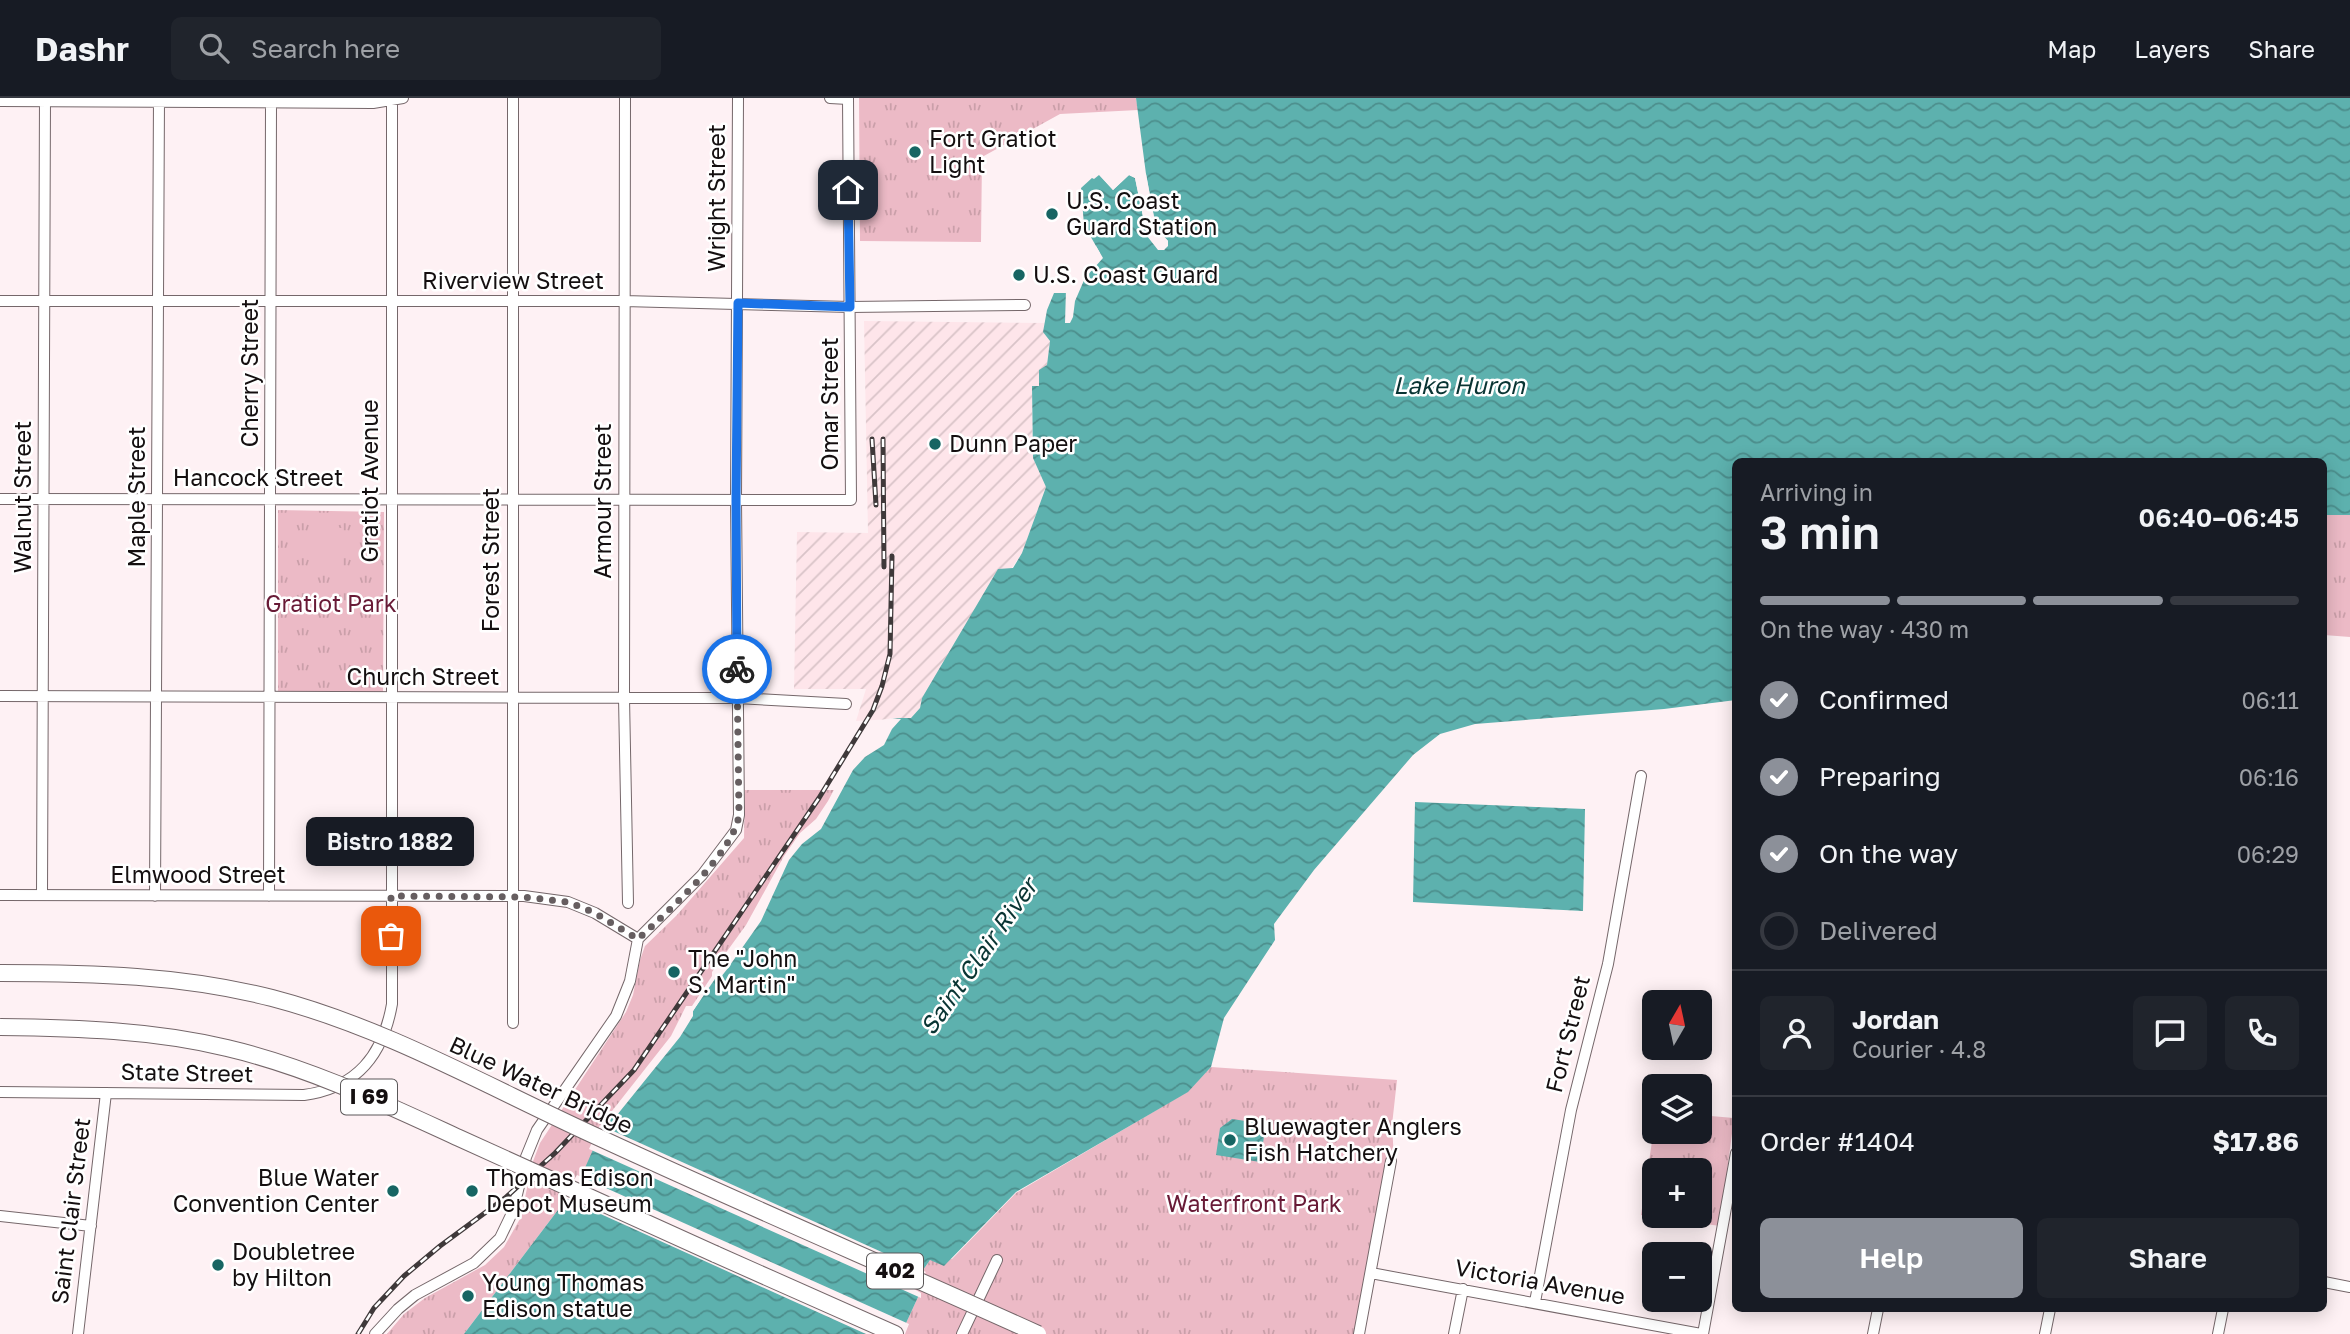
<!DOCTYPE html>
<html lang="en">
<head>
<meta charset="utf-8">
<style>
  body { margin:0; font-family:"Golos Text",sans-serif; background:#20242c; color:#f1f3f6; height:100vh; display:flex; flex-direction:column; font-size:26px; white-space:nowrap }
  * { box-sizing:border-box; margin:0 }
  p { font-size:23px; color:#9ea1a6 }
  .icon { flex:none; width:38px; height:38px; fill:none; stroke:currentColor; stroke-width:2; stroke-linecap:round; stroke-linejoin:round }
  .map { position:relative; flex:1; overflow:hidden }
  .details { position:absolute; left:1732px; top:360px; width:595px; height:854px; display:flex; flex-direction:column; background:#171b24; border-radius:10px; box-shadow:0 4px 18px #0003 }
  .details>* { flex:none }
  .needle { width:46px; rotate:9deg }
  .tools { position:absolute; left:1642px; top:892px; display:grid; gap:14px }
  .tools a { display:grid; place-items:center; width:70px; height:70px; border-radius:10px; background:#171b24; box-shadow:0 4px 18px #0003; font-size:35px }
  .pin { position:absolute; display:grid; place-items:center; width:60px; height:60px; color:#fff; margin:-30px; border-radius:14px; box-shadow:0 4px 10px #0006 }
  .courier { position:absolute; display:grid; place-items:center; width:70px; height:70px; margin:-35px; border:5px solid #1a73e8; border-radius:50%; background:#fff; color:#222; box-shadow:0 2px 9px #0007 }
  .bubble { position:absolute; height:49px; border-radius:10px; background:#171b24; box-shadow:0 4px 18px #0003; font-size:23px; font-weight:600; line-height:49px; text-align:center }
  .overview em { font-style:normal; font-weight:600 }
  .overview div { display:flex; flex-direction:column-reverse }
  .overview { display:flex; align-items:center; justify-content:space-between; height:119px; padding:0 28px }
  h1 { font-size:46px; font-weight:600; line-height:52px }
  .bar { display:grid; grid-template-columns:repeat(4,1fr); gap:10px 7px; align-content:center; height:84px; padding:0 28px }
  .bar i { height:9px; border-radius:5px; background:#363941 }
  .bar .on { background:#8c9099 }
  .bar p { grid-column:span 4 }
  .line { display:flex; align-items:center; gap:18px; padding:0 28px; border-top:2px solid #363941 }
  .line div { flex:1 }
  .round { display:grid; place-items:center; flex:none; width:74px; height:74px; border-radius:10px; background:#20242c }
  ol { padding:0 28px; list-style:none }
  li { display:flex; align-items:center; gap:21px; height:77px }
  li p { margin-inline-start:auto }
  li .icon { padding:7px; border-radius:50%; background:#8c9099; color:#fff; stroke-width:4 }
  li:last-child { color:#9ea1a6 }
  li i { width:38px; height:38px; border:4px solid #363941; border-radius:50% }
  .primary-button { display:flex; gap:14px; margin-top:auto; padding:14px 28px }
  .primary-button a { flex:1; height:80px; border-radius:10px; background:#8c9099; color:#fff; font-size:28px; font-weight:600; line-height:80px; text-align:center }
  .primary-button a+a { background:#20242c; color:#f1f3f6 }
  header { display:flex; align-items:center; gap:42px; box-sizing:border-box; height:98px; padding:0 35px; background:#171b24; border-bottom:2px solid #363941 }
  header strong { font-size:33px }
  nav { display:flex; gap:38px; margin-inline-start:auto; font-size:24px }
  .search { width:490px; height:63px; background:#20242c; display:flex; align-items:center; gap:18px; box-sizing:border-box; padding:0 24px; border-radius:10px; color:#9ea1a6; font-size:26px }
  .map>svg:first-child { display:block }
  .industrial { fill:url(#industrial-furrows) }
  .grass { fill:url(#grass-tufts); fill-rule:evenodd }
  .pitch { fill:#ecbac6 }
  .water { fill:url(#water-waves) }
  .pier { fill:#fef1f4 }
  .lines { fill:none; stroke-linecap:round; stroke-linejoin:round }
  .minor-casing { stroke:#75676a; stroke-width:12 }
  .highway-casing { stroke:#75676a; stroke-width:18 }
  .minor { stroke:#fff; stroke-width:10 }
  .highway { stroke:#fff; stroke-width:16 }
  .rail-casing { stroke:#3f393a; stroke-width:5 }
  .rail { stroke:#fff; stroke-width:2.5; stroke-dasharray:8; stroke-linecap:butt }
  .highway-bridge-casing { stroke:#75676a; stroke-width:18; stroke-linecap:butt }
  .highway-bridge { stroke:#fff; stroke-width:16 }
  .done { stroke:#665e60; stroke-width:7; stroke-dasharray:0 12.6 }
  .route { stroke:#1a73e8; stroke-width:9 }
  .poi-dot { fill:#176563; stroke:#fff; stroke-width:2.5 }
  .labels { text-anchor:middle; stroke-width:5; stroke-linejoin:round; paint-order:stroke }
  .shield { fill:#fff; stroke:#5a5758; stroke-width:2 }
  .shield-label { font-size:21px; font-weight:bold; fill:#140f10 }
  .poi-label { font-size:23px; fill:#140f10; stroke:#fff; text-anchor:start }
  .street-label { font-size:23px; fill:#140f10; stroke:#fff }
  .park-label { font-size:23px; fill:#681a36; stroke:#fff }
  .water-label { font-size:24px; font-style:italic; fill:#093433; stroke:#fff }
</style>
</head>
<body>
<header>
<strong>Dashr</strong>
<div class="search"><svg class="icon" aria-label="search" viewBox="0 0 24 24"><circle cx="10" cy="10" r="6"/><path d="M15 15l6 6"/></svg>Search here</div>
<nav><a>Map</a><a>Layers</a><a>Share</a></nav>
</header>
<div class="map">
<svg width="2350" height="1236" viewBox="0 0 2350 1236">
  <defs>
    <pattern id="industrial-furrows" width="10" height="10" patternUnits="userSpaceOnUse" patternTransform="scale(1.75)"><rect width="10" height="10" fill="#fee5ea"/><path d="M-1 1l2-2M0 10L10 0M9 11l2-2" fill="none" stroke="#d9c3c8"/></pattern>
    <pattern id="grass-tufts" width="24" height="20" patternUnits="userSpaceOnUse" patternTransform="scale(1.75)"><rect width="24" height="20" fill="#ecbac6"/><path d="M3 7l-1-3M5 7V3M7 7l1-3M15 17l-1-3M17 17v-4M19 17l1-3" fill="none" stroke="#ca9fa9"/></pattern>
    <pattern id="water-waves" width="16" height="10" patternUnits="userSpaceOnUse" patternTransform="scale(1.75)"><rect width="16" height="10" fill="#5db1ae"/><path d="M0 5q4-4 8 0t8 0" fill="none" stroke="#4c8e8c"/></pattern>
  </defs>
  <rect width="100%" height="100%" fill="#fef1f4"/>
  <path class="industrial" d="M864 223 1045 225 1044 234 1050 243 1047 268 1039 289 1033 288 1032 306 1033 360 1046 389 1022 455 922 600 920 610 911 620 856 623 866 591H794L797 434 868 435Z"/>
  <path class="grass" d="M859 0H1136L1138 12 1060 16 982 59 981 144 860 143Z
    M278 412 384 414 383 599 278 598Z
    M2324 417H2350V539L2324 537Z
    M745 692H837L564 1104 464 1236H387L404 1216 425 1200 485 1167 504 1149 521 1119 532 1066 540 1045 626 914 633 897 640 862 645 848 677 817 744 740Z
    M1211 969 1397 982 1392 1027 1394 1061 1364 1236H901L919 1197 908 1193 930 1162 952 1161 1016 1095 1187 994Z
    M1699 1017 1734 1020 1720 1128 1641 1117 1654 1030V1034H1699ZM1654 1073H1699V1118H1654Z"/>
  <path class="pitch" d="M317 430H342V472H317Z"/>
  <path class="water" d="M1136 0H2350V417H2324V364H1736V602L1664 611 1475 626 1440 636 1413 657 1314 772 1274 826 1275 842 1224 920 1211 969 1188 994 1016 1094 944 1168 930 1162 909 1192 919 1197 901 1236H464L564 1104 584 1072 608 1018 614 1016 693 913 742 836 784 763 818 724 837 692 892 620H911L920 610 922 600 998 471 1013 470 1022 455 1046 389 1033 360 1032 288H1039V272L1047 267 1050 243 1043 234 1047 212 1054 195H1067L1100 155 1084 127 1081 90 1092 80 1094 81 1099 77 1113 92 1129 77 1135 80 1147 138 1164 152 1168 143 1156 130 1146 76Z
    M1415 704 1585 711 1583 813 1413 804Z
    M1232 1021 1266 1026 1260 1064 1216 1057 1220 1030Z"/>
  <path class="pier" d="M1097 74H1101L1116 87 1128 74 1138 78 1150 136 1160 148H1163L1164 144 1153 130 1143 74 1146 76 1156 130 1168 143V148L1164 152H1158L1147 138 1135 80 1129 77 1113 92Z
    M1096 148 1103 160 1085 180 1075 203 1073 219 1070 225H1065L1066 191 1084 162 1095 154 1093 150Z
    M892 620 901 621 892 631 884 647 865 659 853 672 821 731 802 746 789 762 761 823 728 870 721 879 717 878 693 913V918L680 939 617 1017 608 1018 607 1015 612 1013 671 938 686 908H692L712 878V874L746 827 784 758 800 735 816 721 828 703 853 656 863 650 878 623Z
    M600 1027 926 1174 914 1191 921 1195V1200L589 1051Z
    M577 1077 909 1226 905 1236H866L563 1099Z"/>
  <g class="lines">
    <g class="minor-casing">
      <path id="minor" d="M625 0 624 600 628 805
        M830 0 848 1
        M0 3 373 5 403 0
        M0 203H624L850 209 1025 207
        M0 401 851 402 848 0
        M0 598 737 600 846 606
        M0 797 524 798 568 804 595 815 638 841
        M42 797 45 0
        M155 798 159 0
        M269 798 271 4
        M638 841 702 777 736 732 739 717 736 402 738 0
        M513 925V0
        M0 994 304 997C357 990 383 957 392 906V0
        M0 1118 91 1128
        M1371 1175 1701 1236
        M2324 1184 2350 1189
        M1535 1204 1571 1012 1608 866 1641 678
        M78 1236 106 995
        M375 1236 398 1211 415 1197 474 1165 500 1140 513 1113 526 1059 537 1032 616 918 630 883 638 841
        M962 1236 997 1162
        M1359 1236 1391 1063
        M1454 1236 1463 1191
        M1703 1236 1736 1055
        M1873 1236 1878 1211
        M2045 1236 2050 1211
        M2218 1236 2223 1211"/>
    </g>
    <g class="highway-casing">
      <path id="highway" d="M715 1156 895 1236"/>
    </g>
    <use href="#minor" class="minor"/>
    <use href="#highway" class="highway"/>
    <g class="rail-casing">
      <path id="rail" d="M872 341 876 407
        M883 341 884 469
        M358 1236 374 1210 404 1178 440 1148 505 1100 555 1055 634 972 681 903 819 700 873 612 882 588 890 556 892 458"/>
    </g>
    <use href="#rail" class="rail"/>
    <g class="highway-bridge-casing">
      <path id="highway-bridge" d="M0 875C92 875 182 877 272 900 387 930 492 991 600 1040 745 1107 892 1170 1038 1236
        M0 929C77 930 152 932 227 950 308 969 383 1005 459 1040 544 1078 629 1117 715 1156"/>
    </g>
    <use href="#highway-bridge" class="highway-bridge"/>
  </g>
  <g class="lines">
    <path class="done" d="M391 838V798L524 799 568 804 595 815 638 841C667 814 733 756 739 717L737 571"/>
    <path class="route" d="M737 571 736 401 738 205 850 209 848 92"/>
  </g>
  <g class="poi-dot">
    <circle cx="915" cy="54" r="7"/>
    <circle cx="1052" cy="116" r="7"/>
    <circle cx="1019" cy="177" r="7"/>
    <circle cx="935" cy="346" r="7"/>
    <circle cx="674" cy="874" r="7"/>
    <circle cx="1230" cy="1042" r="7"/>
    <circle cx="393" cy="1093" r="7"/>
    <circle cx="472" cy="1093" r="7"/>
    <circle cx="218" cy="1167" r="7"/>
    <circle cx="468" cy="1198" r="7"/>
  </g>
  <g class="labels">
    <g class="shield">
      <rect x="341" y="981.5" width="56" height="35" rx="5"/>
      <rect x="867" y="1155.5" width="56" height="35" rx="5"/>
    </g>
    <g class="shield-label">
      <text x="369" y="1006">I 69</text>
      <text x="895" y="1180">402</text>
    </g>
    <g class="poi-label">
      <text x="929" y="49">Fort Gratiot<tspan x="929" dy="26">Light</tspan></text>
      <text x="1066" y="111">U.S. Coast<tspan x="1066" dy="26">Guard Station</tspan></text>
      <text x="1033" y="185">U.S. Coast Guard</text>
      <text x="949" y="354">Dunn Paper</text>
      <text x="688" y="869">The "John<tspan x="688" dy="26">S. Martin"</tspan></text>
      <text x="1244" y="1037">Bluewagter Anglers<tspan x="1244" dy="26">Fish Hatchery</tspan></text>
      <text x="379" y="1088" text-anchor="end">Blue Water<tspan x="379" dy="26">Convention Center</tspan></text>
      <text x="486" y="1088">Thomas Edison<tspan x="486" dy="26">Depot Museum</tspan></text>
      <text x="232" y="1162">Doubletree<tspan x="232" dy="26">by Hilton</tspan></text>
      <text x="482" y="1193">Young Thomas<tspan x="482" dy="26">Edison statue</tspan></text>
    </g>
    <g class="street-label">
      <text transform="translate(717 100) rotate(-90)" y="8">Wright Street</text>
      <text x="513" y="191">Riverview Street</text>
      <text transform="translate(250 275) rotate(-90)" y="8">Cherry Street</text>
      <text transform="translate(830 306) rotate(-90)" y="8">Omar Street</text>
      <text x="258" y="388">Hancock Street</text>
      <text transform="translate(370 383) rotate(-90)" y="8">Gratiot Avenue</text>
      <text transform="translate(23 399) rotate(-90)" y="8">Walnut Street</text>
      <text transform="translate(137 399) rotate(-90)" y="8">Maple Street</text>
      <text transform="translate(603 403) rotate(-90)" y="8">Armour Street</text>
      <text transform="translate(491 462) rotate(-90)" y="8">Forest Street</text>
      <text x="423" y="587">Church Street</text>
      <text x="198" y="785">Elmwood Street</text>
      <text transform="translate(1568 936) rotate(-76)" y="8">Fort Street</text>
      <text transform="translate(187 975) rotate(1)" y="8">State Street</text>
      <text transform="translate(541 987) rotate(25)" y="8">Blue Water Bridge</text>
      <text transform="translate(71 1113) rotate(-83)" y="8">Saint Clair Street</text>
      <text transform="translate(1540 1184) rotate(10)" y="8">Victoria Avenue</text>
    </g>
    <g class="park-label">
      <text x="331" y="514">Gratiot Park</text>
      <text x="1254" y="1114">Waterfront Park</text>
    </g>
    <g class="water-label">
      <text x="1459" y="296">Lake Huron</text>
      <text transform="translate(979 859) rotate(-55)" y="8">Saint Clair River</text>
    </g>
  </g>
</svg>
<div class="tools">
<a><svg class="needle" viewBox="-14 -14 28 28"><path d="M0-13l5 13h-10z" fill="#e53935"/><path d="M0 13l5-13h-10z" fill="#9ea1a6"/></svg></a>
<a><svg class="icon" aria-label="layers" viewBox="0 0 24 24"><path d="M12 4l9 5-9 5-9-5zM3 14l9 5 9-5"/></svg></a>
<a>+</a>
<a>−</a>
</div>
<div class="pin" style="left:391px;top:838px;background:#ea580c"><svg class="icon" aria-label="bag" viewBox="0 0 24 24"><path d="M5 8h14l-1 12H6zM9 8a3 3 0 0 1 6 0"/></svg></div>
<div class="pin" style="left:848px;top:92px;background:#1f2937"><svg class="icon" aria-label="home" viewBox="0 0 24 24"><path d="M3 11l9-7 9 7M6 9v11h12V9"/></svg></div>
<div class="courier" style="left:737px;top:571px"><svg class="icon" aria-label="bike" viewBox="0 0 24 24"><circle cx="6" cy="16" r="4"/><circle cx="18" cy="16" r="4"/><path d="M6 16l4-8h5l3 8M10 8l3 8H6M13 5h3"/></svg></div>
<div class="bubble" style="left:306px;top:719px;width:168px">Bistro 1882</div>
<section class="details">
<div class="overview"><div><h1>3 min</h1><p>Arriving in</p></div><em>06:40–06:45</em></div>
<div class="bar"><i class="on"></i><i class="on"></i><i class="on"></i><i></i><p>On the way · 430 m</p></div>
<ol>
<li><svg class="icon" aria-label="check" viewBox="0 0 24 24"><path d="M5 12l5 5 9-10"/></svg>Confirmed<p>06:11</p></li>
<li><svg class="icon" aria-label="check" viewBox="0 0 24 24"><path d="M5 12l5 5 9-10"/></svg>Preparing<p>06:16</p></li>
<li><svg class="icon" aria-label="check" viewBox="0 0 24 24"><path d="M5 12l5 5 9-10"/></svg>On the way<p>06:29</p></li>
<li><i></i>Delivered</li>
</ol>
<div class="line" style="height:126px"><a class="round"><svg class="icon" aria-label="person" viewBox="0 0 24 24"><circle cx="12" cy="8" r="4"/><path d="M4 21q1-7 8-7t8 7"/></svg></a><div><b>Jordan</b><p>Courier · 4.8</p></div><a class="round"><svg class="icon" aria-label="chat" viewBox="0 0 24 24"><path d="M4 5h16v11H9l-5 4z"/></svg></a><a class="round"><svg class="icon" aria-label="phone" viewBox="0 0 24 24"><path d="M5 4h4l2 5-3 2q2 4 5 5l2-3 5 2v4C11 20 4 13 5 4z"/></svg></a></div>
<div class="line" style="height:91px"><div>Order #1404</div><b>$17.86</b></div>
<div class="primary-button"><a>Help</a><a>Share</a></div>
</section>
</div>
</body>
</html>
